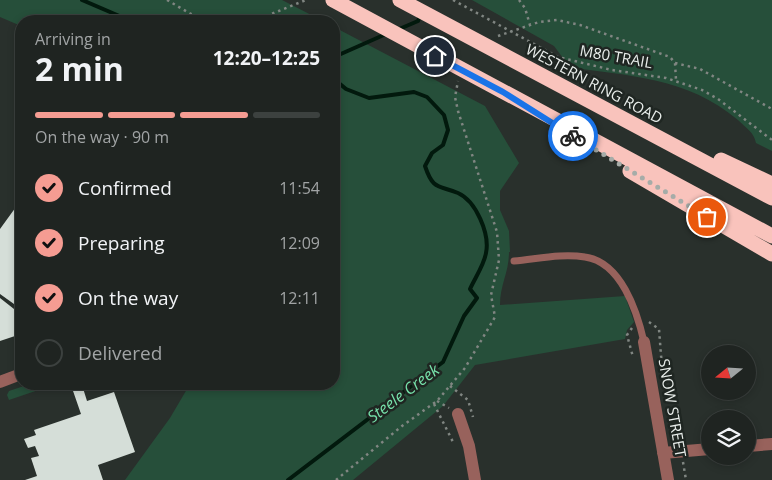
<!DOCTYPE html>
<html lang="en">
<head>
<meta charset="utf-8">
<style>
  body { margin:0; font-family:"Open Sans",sans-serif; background:#272c2a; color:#f1f3f6; height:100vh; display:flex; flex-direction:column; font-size:19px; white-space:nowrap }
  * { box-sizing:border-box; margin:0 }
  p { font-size:16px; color:#a1a4a5 }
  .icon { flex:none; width:28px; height:28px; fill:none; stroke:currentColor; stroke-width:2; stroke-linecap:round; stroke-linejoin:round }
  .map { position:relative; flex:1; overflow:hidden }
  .sheet { position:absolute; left:15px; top:15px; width:325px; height:375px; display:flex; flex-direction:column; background:#1f2421; border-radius:20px; box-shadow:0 2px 8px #0003,0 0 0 1px #3c413f }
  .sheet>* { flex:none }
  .needle { width:32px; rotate:252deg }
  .buttons { position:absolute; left:701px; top:345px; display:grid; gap:10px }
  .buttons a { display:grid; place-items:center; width:55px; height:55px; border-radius:50%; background:#1f2421; box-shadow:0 2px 8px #0003,0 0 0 1px #3c413f; font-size:25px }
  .pin { position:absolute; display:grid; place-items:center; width:42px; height:42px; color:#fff; margin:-21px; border:2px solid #fff; border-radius:50%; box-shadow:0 1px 5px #0007 }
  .courier { position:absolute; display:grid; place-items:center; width:50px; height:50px; margin:-25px; border:4px solid #1a73e8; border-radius:50%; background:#fff; color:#222; box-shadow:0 1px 6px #0007 }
  .overview em { font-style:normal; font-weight:700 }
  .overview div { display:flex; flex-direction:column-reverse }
  .overview { display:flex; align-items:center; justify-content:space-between; height:85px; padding:0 20px }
  h1 { font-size:32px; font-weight:700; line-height:38px }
  .bar { display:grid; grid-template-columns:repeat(4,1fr); gap:8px 5px; align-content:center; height:60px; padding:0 20px }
  .bar i { height:6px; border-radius:4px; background:#3c413f }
  .bar .selected { background:#f59c92 }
  .bar p { grid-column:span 4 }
  ol { padding:0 20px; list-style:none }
  li { display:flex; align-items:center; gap:15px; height:55px }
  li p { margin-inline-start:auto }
  li .icon { padding:5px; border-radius:50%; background:#f59c92; color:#111; stroke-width:4 }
  li:last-child { color:#a1a4a5 }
  li i { width:28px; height:28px; border:2px solid #3c413f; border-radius:50% }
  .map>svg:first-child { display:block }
  .green { fill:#264f3a }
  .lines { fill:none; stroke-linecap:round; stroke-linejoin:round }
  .stream { stroke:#02190d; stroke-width:4 }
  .building { fill:#d5ded8 }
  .path { stroke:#808682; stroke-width:2.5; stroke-dasharray:2.5 4; stroke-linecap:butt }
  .lane { stroke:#98625c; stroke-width:7 }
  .street { stroke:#98625c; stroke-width:12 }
  .highway { stroke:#f9c3bc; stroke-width:15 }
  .done { stroke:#a6aca8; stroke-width:5; stroke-dasharray:0 9 }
  .route { stroke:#1a73e8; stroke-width:6 }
  .labels { text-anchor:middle; stroke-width:5; stroke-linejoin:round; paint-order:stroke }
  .street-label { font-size:15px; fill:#e9eeeb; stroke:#1f2622 }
  .water-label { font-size:16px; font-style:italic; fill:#77e2ab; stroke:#1f2622 }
</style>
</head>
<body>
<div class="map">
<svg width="772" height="480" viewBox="0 0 772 480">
  <rect width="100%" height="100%" fill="#29302c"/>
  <path class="green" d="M0 0H282L323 21H21V26L0 17Z
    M472 0H772V151L756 143C754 132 746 128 738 120 687 77 629 76 566 67L563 58 554 46Z
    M334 27 485 106 519 163 500 191V210L509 231 510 252H509C509 273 500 284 500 305L625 296 634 322 627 330 625 339 475 365 443 406 353 480H125L170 418 190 384H334V300L341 298 338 241 334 218Z
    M30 384H56L9 400 7 395 9 391Z"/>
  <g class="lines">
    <path class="stream" d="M82 0 131 21
      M397 30 418 21 420 16
      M334 57 386 34
      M288 480 443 362 464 316 477 298 470 289C475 278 484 265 486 253 490 234 476 201 458 193 438 185 433 190 425 166L432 153 443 145 448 130 444 115 427 97 414 92 369 98 346 89 334 79"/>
  </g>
  <path class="building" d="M21 200V309L0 294V229Z
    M0 298 14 309 17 317 21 316V334L0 341Z
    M82 385 87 401 114 392 135 452 98 465 103 480H25L37 476 31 458 39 456 35 446 28 448 24 439 36 435 34 430 81 414 72 388Z"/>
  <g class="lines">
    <path class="path" d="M167 0 191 14 215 21
      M453 0 558 57 612 70 666 78 702 90 718 99 772 140
      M519 0 525 8 530 25
      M254 21 306 0
      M498 36 539 22 557 20 580 25 670 57 675 63 676 80
      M675 63 700 69 772 109
      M649 322 659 329 662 368
      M632 328 627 335 633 357
      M450 386 468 400 473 417
      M437 401 449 408
      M434 404 454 444
      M718 458H745
      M683 462 686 480
      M336 480 402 426 437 401 465 368 495 317 491 295 499 260 497 232 458 111 455 97 458 81"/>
    <path class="lane" d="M514 261C537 259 562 253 585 257 621 262 637 311 644 342"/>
    <path class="street" d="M644 342 668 480
      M0 382 21 374
      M458 414 469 446 475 480
      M748 446 772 444
      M663 453 710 449"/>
    <path class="highway" d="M333 0 772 236
      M400 0 772 198
      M721 160 772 184
      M630 171 772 254"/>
  </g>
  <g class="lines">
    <path class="done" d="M573 136 707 217"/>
    <path class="route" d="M435 56 503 92 573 136"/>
  </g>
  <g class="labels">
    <g class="street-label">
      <text transform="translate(616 57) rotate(10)" y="5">M80 TRAIL</text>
      <text transform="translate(594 84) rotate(28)" y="5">WESTERN RING ROAD</text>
      <text transform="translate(672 408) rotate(80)" y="5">SNOW STREET</text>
    </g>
    <g class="water-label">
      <text transform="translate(403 393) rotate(-37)" y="6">Steele Creek</text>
    </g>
  </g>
</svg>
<div class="buttons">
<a><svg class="needle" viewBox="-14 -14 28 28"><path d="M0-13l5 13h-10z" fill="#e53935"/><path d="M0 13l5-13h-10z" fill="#a1a4a5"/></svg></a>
<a><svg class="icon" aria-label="layers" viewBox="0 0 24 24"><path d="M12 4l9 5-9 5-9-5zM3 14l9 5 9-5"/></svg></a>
</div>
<div class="pin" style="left:707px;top:217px;background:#ea580c"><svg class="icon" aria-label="bag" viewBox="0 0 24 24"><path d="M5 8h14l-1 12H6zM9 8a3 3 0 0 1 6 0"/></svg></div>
<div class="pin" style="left:435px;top:56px;background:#1f2937"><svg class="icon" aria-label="home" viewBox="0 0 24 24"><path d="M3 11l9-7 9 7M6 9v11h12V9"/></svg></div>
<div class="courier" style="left:573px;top:136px"><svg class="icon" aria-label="bike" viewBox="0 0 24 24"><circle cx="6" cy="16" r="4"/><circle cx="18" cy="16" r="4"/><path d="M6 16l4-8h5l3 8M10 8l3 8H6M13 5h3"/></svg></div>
<section class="sheet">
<div class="overview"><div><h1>2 min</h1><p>Arriving in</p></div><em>12:20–12:25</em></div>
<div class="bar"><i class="selected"></i><i class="selected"></i><i class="selected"></i><i></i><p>On the way · 90 m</p></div>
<ol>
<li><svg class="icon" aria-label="check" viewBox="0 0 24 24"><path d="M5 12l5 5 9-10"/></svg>Confirmed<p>11:54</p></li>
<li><svg class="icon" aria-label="check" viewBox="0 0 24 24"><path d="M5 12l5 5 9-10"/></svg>Preparing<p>12:09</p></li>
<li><svg class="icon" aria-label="check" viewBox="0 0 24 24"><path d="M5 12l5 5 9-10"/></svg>On the way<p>12:11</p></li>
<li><i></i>Delivered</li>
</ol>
</section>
</div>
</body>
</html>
